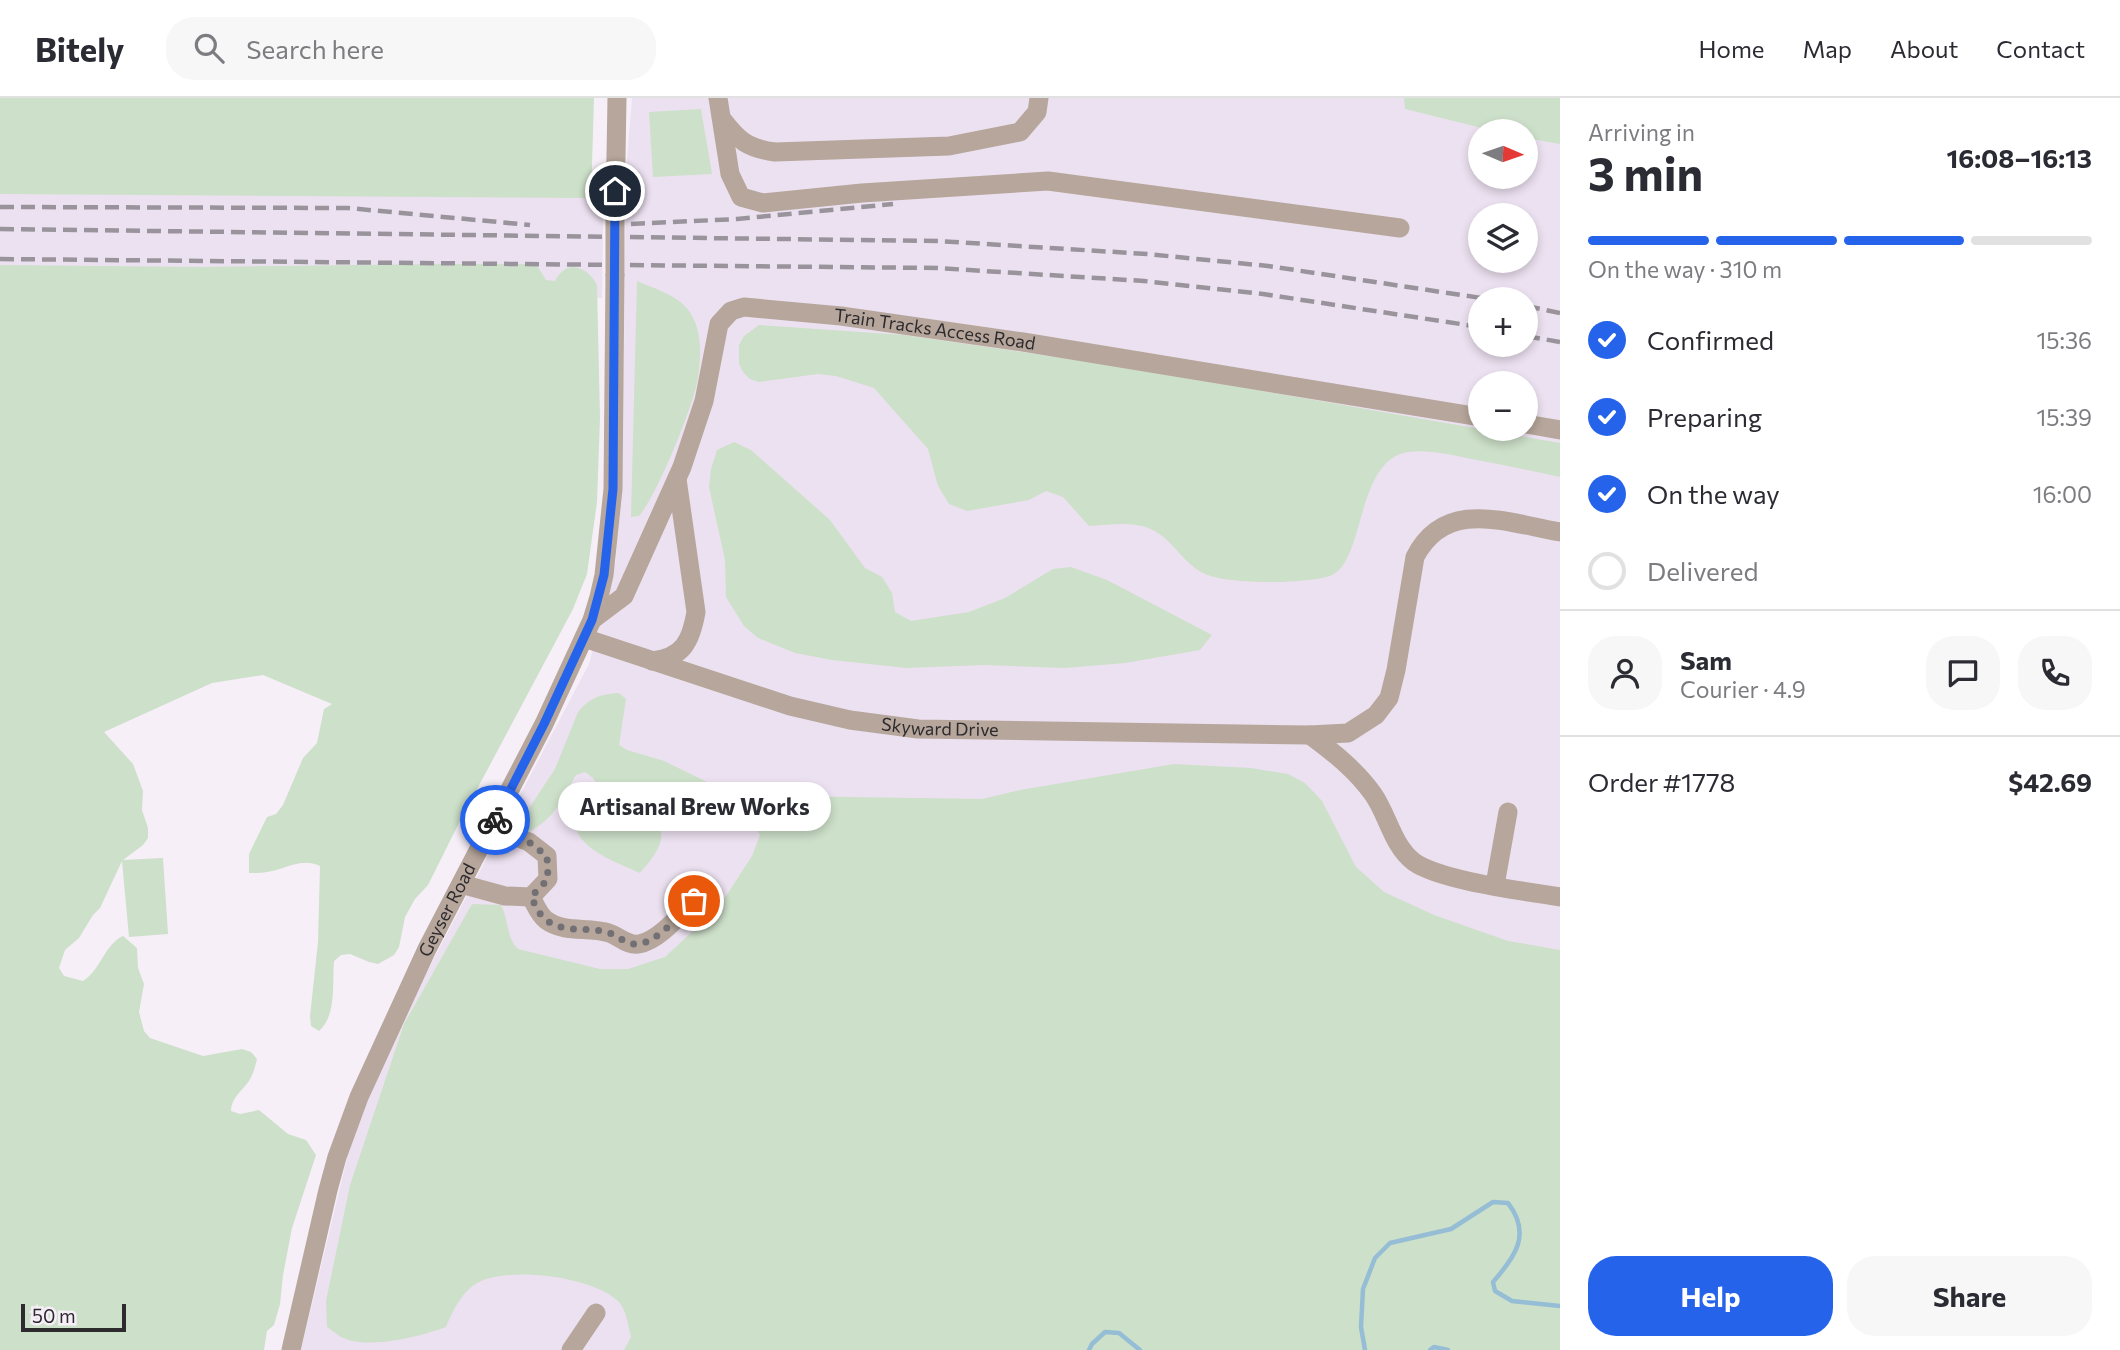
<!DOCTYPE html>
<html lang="en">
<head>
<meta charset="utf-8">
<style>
  body { margin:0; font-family:Commissioner,sans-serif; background:#f7f7f7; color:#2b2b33; height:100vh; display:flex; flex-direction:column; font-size:26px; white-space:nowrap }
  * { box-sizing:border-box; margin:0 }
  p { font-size:23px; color:#7c7c81 }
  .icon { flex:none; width:38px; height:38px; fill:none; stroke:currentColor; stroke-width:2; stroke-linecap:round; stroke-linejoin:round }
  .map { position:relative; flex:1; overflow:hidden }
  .drawer { display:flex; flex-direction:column; background:#fff; width:560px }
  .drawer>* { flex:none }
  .needle { width:46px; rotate:92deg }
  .controls { position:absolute; left:1468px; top:21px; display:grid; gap:14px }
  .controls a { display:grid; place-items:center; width:70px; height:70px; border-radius:50%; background:#fff; box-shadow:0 4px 10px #0003; font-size:35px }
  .scale { position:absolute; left:21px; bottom:18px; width:105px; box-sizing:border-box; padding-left:7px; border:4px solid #2d2b2e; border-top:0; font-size:19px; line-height:24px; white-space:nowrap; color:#2d2b2e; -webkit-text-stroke:5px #f6eff8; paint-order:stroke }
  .pin { position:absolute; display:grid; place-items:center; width:60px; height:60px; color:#fff; margin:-30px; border:4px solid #fff; border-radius:50%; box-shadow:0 2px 7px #0007 }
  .courier { position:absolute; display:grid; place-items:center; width:70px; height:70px; margin:-35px; border:5px solid #2563eb; border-radius:50%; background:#fff; color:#222; box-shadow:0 2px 9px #0007 }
  .bubble { position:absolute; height:49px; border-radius:24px; background:#fff; box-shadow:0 4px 10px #0003; font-size:23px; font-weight:700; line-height:49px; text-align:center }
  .head em { font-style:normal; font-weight:700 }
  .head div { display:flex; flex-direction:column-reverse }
  .head { display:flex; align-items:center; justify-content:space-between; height:119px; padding:0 28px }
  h1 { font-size:46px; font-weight:700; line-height:52px }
  .bar { display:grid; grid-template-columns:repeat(4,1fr); gap:10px 7px; align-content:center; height:84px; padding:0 28px }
  .bar i { height:9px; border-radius:5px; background:#e1e1e2 }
  .bar .current { background:#2563eb }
  .bar p { grid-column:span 4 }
  .line { display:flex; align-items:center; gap:18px; padding:0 28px; border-top:2px solid #e1e1e2 }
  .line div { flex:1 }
  .round { display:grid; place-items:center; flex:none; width:74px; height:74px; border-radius:28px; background:#f7f7f7 }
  ol { padding:0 28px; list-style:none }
  li { display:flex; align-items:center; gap:21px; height:77px }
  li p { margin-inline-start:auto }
  li .icon { padding:7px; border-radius:50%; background:#2563eb; color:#fff; stroke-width:4 }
  li:last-child { color:#7c7c81 }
  li i { width:38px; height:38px; border:4px solid #e1e1e2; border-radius:50% }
  .primary-button { display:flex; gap:14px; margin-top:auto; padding:14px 28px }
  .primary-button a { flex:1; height:80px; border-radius:28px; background:#2563eb; color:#fff; font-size:28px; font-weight:700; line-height:80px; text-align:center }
  .primary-button a+a { background:#f7f7f7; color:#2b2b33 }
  header { display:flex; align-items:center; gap:42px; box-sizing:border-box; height:98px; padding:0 35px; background:#fff; border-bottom:2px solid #e1e1e2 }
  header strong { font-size:33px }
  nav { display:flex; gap:38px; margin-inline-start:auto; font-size:24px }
  .search { width:490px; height:63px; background:#f7f7f7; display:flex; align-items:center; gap:18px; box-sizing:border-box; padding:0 24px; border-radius:28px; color:#7c7c81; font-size:26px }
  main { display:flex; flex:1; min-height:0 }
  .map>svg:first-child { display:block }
  .built { fill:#ece1f0; fill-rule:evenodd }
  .green { fill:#cde0c9 }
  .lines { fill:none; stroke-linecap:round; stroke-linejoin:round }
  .stream { stroke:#95bdd5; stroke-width:4.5 }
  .minor { stroke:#b6a69b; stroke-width:19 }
  .rail { stroke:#99949b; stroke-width:4.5; stroke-dasharray:14 7; stroke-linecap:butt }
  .minor-bridge { stroke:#b6a69b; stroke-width:19 }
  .done { stroke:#737075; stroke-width:7; stroke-dasharray:0 12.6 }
  .route { stroke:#2563eb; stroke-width:9 }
  .labels { text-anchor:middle; stroke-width:7; stroke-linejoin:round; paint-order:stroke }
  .street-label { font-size:18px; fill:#2d2b2e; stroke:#f6eff8 }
</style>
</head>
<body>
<header>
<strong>Bitely</strong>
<div class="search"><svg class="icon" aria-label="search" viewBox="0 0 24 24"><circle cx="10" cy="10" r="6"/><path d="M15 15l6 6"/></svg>Search here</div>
<nav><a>Home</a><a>Map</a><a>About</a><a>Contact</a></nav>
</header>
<main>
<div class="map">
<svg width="1560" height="1252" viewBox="0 0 1560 1252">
  <rect width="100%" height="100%" fill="#f6eff8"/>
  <path class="built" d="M632 0H1560V992L889 1252H301L354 1031 379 965 589 566 616 462 624 255 626 74ZM1480 33H1526V79H1480ZM1480 117H1526V163H1480ZM1480 201H1526V247H1480ZM1480 285H1526V331H1480Z
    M259 63 604 73 602 200 0 196V65Z"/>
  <path class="green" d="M0 0H594L591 100 0 96Z
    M1404 0H1560V46L1526 40V33H1494L1405 11Z
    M701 11 712 76 653 79 649 14Z
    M444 166H536L546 182 555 183C566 161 587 168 597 187L600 320 597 404 587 476 573 511 459 725 428 787 415 801 405 819 399 849 394 857 378 866 369 864 350 856 341 857 334 863C332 886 337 917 319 933L311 928 310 918 318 844 320 768C302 759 286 771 267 774 262 775 255 775 249 775V756L267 719 276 716 283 707 303 660 317 645 324 611 332 606 263 577 212 585 104 634 133 666 143 693 142 712 148 730V740L143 747 123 762 163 760 168 836 129 839 122 763 100 810 93 817 79 840 65 852 59 870 64 878 83 883C101 872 104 847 123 838L137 850 138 870 144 886 139 914 144 933 150 940 203 958 242 951 251 954 257 961C255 969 253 977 249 983 241 994 231 1000 231 1013L240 1016 259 1012 288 1036 306 1042 316 1057 292 1130 283 1177 280 1206 274 1227 267 1233 264 1252H0V167L202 169Z
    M637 183C655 191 681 198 691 216 703 235 701 263 697 285 691 313 657 397 639 418L631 419Z
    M759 227 904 237 1132 270 1560 345V379C1532 373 1505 367 1477 362 1456 358 1430 351 1408 354 1357 362 1365 457 1334 476 1326 481 1307 482 1298 483 1276 485 1222 485 1203 475 1191 469 1181 457 1172 447 1148 420 1121 426 1089 428L1063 399 1046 393 1029 402 967 413 949 406 938 388 928 351 874 290 836 278 818 276 759 284 750 281 743 274 739 266V247L744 238Z
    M734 344 751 352 830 422 865 470 882 479 892 495 895 514 911 523 969 514 1005 500 1053 471 1071 469 1107 482 1212 537 1200 552 1125 565 1065 570 984 567 906 570 832 562 795 555 758 540 744 528 726 499 725 462 709 389 711 371 717 352Z
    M619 595 626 601 619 647 627 652 664 663 707 684 783 698 982 701 1020 692 1174 666 1251 670 1288 676 1305 685 1322 703 1356 769 1384 794 1434 817 1508 843 1560 852V1252H624L631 1239C628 1228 627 1212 618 1203 592 1179 514 1169 481 1183 463 1191 453 1212 446 1229 419 1239 367 1252 341 1239 336 1236 332 1232 327 1229L326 1203 350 1087 404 926 472 806 501 807C509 822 506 839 518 851L600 871H628L665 859 719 809 752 758 760 737C741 697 687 699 649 701L643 708C648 715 657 723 660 731 666 746 649 764 640 775 619 765 589 756 577 734 580 717 599 714 604 697L593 680 585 674 576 677C562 702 555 720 529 734L520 730 518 727 555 671 578 614C589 600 601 596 619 595Z"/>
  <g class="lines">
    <path class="stream" d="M1089 1252 1092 1246 1105 1234 1119 1235 1140 1252
      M1365 1252 1361 1229 1363 1191 1375 1160 1390 1145 1451 1131 1493 1104 1508 1105C1532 1136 1515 1159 1493 1184L1495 1193 1512 1203 1560 1208
      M1430 1252 1434 1249 1448 1252"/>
    <g class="minor">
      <path d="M718 0 730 76 741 99 763 105 862 95 1048 83 1400 130"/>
      <path d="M722 21C739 43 747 50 775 54L949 48 1020 34 1037 14 1039 0"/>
      <path d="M615 117 617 0"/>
      <path d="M1526 326 1560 332"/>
      <path id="s1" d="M592 522 624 498 682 369 704 303 719 226 731 213 744 209 841 218 1023 244 1480 319"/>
      <path id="s2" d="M584 540 790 608 850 622 918 631 1310 637 1348 635 1376 617 1389 600 1396 572 1415 459C1446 399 1507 425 1560 434"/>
      <path d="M652 563C683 560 691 543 696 514L677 381"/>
      <path d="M1310 637C1333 654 1356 672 1373 696 1388 717 1392 747 1414 764 1441 783 1525 793 1560 799"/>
      <path d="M461 786 505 798 531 799 548 781 547 758 529 744 491 729"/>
      <path d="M1495 787 1508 714"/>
      <path d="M531 799C535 806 539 817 546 822 565 836 588 828 609 835 619 838 627 848 639 846 658 843 680 817 694 803"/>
      <path id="s3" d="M291 1252 328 1092 337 1059 359 999 427 851 544 626 592 522 599 499 604 477 613 391 615 177"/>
      <path d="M571 1252 596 1215"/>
    </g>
    <path class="rail" d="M0 109 348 110 530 127
      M610 127 737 121 893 106
      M0 131 938 143 1147 156 1268 168 1488 201
      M0 161 937 170 1144 183 1263 196 1480 229
      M1526 208 1560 215
      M1526 238 1560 244"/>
    <path class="minor-bridge" d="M615 177V117"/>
  </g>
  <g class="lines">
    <path class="done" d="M495 722 491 729 529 744 547 758 548 781 531 799C535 806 539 817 546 822 565 836 588 828 609 835 619 838 627 848 639 846 658 843 680 817 694 803"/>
    <path class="route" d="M495 722 544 626 592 522 604 477 613 391 615 93"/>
  </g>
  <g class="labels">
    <g class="street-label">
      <text dy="6" stroke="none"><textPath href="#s1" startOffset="553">Train Tracks Access Road</textPath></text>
      <text dy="6" stroke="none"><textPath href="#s2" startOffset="369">Skyward Drive</textPath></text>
      <text dy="6" stroke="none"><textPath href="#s3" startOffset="469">Geyser Road</textPath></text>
    </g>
  </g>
</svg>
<div class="controls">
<a><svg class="needle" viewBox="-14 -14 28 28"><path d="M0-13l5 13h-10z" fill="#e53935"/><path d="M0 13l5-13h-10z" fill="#7c7c81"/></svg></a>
<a><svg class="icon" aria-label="layers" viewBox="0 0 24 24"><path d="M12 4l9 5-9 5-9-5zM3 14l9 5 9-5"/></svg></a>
<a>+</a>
<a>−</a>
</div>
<div class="scale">50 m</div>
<div class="pin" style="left:694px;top:803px;background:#ea580c"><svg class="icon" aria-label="bag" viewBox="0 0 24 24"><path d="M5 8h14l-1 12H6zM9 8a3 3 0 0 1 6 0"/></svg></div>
<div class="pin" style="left:615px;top:93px;background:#1f2937"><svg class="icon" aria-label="home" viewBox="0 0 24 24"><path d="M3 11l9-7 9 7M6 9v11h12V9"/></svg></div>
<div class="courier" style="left:495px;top:722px"><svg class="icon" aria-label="bike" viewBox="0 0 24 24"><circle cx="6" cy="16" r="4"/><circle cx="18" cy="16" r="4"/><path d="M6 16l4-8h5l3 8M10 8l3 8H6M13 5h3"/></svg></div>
<div class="bubble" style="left:558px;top:684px;width:273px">Artisanal Brew Works</div>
</div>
<section class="drawer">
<div class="head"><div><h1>3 min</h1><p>Arriving in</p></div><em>16:08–16:13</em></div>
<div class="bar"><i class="current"></i><i class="current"></i><i class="current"></i><i></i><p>On the way · 310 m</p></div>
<ol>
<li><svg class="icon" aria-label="check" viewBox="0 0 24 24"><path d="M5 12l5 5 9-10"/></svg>Confirmed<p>15:36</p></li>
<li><svg class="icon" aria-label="check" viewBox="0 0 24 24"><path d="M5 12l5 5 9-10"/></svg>Preparing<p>15:39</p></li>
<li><svg class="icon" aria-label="check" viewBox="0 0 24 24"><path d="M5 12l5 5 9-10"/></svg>On the way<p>16:00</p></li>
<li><i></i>Delivered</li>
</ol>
<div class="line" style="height:126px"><a class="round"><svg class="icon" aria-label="person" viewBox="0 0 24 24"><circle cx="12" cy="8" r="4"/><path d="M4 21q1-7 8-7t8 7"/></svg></a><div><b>Sam</b><p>Courier · 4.9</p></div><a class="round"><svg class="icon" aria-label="chat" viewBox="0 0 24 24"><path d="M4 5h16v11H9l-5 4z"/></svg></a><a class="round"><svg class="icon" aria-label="phone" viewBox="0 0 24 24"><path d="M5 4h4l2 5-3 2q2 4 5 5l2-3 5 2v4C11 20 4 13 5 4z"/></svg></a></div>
<div class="line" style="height:91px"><div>Order #1778</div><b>$42.69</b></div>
<div class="primary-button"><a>Help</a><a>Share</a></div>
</section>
</main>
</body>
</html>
